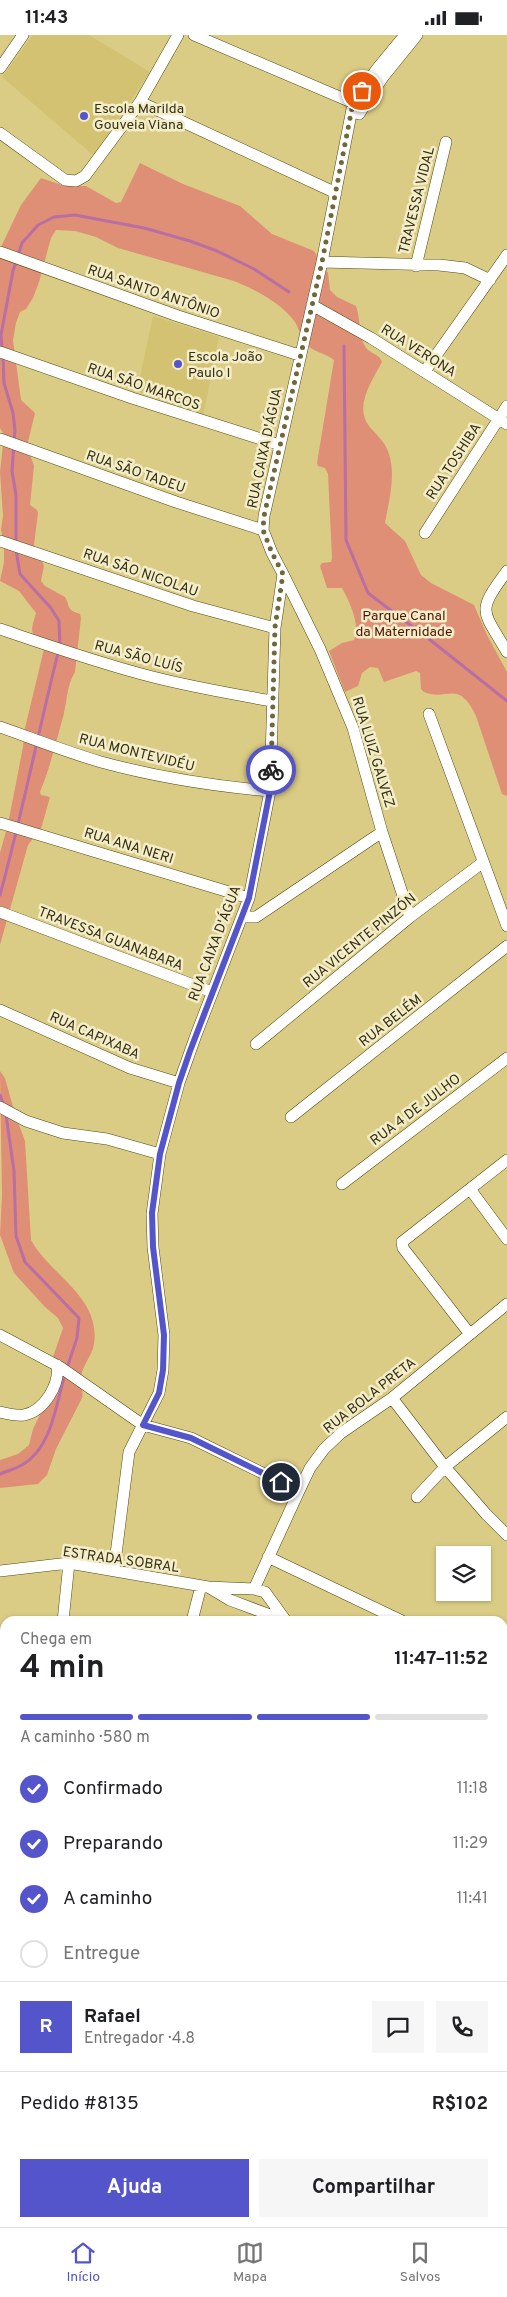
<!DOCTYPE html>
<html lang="pt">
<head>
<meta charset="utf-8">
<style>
  body { margin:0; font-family:Overpass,sans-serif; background:#f6f6f6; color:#202124; height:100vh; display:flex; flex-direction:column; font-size:19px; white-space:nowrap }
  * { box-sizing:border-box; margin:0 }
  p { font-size:16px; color:#757577 }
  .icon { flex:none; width:28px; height:28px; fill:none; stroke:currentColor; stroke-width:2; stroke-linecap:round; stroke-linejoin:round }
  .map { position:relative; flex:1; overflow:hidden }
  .details { position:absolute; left:0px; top:1581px; width:508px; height:611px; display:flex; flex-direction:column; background:#fff; border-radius:15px 15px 0 0; box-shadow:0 1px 4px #0004 }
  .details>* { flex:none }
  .controls { position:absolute; left:436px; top:1511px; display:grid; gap:10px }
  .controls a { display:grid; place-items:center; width:55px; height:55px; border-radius:0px; background:#fff; box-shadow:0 1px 4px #0004; font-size:25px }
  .pin { position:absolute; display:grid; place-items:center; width:42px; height:42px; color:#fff; margin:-21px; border:2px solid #fff; border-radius:50%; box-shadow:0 1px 5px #0007 }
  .courier { position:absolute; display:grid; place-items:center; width:50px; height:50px; margin:-25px; border:4px solid #5454cb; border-radius:50%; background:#fff; color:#222; box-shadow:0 1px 6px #0007 }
  .head em { font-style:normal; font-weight:700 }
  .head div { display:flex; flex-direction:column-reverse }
  .head { display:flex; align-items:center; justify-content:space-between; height:85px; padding:0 20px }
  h1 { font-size:32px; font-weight:700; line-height:38px }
  .bar { display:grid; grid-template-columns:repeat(4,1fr); gap:8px 5px; align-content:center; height:60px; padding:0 20px }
  .bar i { height:6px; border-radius:4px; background:#e0e0e0 }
  .bar .on { background:#5454cb }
  .bar p { grid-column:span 4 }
  .line { display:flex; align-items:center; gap:12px; padding:0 20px; border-top:1px solid #e0e0e0 }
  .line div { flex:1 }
  .round { display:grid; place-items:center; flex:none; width:52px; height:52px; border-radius:0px; background:#f6f6f6 }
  ol { padding:0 20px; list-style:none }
  li { display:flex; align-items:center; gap:15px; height:55px }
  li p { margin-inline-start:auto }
  li .icon { padding:5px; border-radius:50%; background:#5454cb; color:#fff; stroke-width:4 }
  li:last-child { color:#757577 }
  li i { width:28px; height:28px; border:2px solid #e0e0e0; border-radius:50% }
  .action { display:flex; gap:10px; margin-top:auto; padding:10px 20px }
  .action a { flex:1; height:58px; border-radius:0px; background:#5454cb; color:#fff; font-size:20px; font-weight:700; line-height:58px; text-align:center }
  .action a+a { background:#f6f6f6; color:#202124 }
  .status { display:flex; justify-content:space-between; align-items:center; height:35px; padding:0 25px; background:#fff; direction:ltr }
  .status svg { height:14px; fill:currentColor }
  .menu { display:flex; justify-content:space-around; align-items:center; height:70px; border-top:1px solid #e0e0e0; background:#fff; font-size:14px; color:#757577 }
  .menu a { display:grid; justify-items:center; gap:2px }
  .menu .on { color:#5454cb }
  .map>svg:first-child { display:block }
  .built { fill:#d2c272 }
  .green { fill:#df8f76 }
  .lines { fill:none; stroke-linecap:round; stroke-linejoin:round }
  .stream { stroke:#b96ea4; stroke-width:3 }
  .minor-casing { stroke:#534911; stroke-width:12 }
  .minor { stroke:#fff; stroke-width:11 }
  .done { stroke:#70673a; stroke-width:5; stroke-dasharray:0 9 }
  .route { stroke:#5454cb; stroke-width:6 }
  .poi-dot { fill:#5454cb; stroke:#f4edca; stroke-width:2 }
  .labels { text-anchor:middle; stroke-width:5; stroke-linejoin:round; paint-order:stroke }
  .poi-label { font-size:14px; fill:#363012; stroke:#f4edca; text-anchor:start }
  .street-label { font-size:14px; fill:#363012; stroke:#f4edca }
  .park-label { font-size:14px; fill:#4f1704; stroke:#f4edca }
</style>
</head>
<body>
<div class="status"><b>11:43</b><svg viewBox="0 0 49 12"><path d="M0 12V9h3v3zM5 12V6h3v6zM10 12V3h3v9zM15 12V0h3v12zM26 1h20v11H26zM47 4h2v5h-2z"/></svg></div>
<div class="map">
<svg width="507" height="2192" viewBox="0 0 507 2192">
  <rect width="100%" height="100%" fill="#dbcc85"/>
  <path class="built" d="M33 0H89L150 37 94 121 2 42Z
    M153 281 219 302 203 381 137 356Z
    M507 1594V1708L503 1710 502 1597Z"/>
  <path class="green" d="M140 128 183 149 240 171 272 199 314 216 328 238 330 255 337 262 356 271C361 284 358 303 367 314 372 319 379 319 382 327 372 346 354 371 369 391 377 401 385 406 389 419 396 441 389 465 385 488L405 506 421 540 431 548 474 570 487 600 507 637V761L502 759 476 681C458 643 447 667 424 657L421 654 420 638 416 636 384 647 378 633 370 632 362 638 358 651 345 657 329 616 342 608 354 605C361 590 349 566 342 553H327L320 531 322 528 331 527 332 523 328 439 325 433 318 431 317 428 334 325C326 318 312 317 305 308 300 302 299 293 295 287 281 268 256 255 234 246L118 213 96 202 75 196 56 195 51 203 39 247 33 263 26 274 20 277 16 288 13 305 21 365 35 378 27 411 34 431 30 470 37 475 38 478 34 510 44 531 41 546 45 551 65 562C71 572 65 574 80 579L81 583 75 637C66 651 67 670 62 686 55 710 50 733 40 757L41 760 50 762 41 794 28 810 0 910V818L8 789 23 712 25 693 44 614C30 598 30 598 36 578L19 556 0 546 4 527V508L1 495 3 481 0 437 4 400 0 393V214L21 170 41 143 65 151H86L116 168 121 167Z
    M0 1036 5 1043 15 1079 25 1106 31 1205C50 1240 101 1262 94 1309 92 1322 81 1331 81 1344 80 1351 84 1356 82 1363L56 1414 47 1440 38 1449 0 1453V1425L18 1419 29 1410 33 1394 50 1359 53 1345V1322L63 1293 58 1283 45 1272 14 1238 0 1200 2 1160Z"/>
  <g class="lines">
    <path class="stream" d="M344 311 346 505 368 558 418 596
      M2 314 1 300 13 236 22 208 38 190 54 182 75 180 144 193 190 206 217 216 254 234 289 257
      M3 320 4 348 13 378 15 395 12 436 16 460V509
      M16 515 20 539 51 573 59 586 60 611
      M429 604 507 666
      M0 860C22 780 38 698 58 618
      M0 1060 4 1071
      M6 1080 14 1136 16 1201 25 1227 79 1283 77 1303 67 1333
      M0 1439C7 1436 15 1434 22 1430 52 1413 56 1369 65 1339"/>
    <g class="minor-casing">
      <path id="minor" d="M194 0 363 72
        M0 33 23 0
        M140 67 336 158
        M359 79 383 42 417 0
        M0 98 65 145 76 146 85 141 140 67 178 0
        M0 217 178 281 299 320
        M322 227 439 230 465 233 490 245
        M416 231 446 107
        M312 270 371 303 507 389
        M0 317 132 363 280 410
        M425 336 507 220
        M0 404 176 467 263 495
        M425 498 507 371
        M0 506 193 571 275 593
        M507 536C476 578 482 574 507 617
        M283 539 320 614 353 693 382 797 410 882
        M0 594C50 611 101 629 153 642 192 652 232 659 272 666
        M429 679 507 891
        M0 692C34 704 67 717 101 727 156 742 213 751 270 756
        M0 788 249 863
        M0 877 212 957
        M243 882H256L382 797
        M0 975 130 1033 179 1048
        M256 1009 410 882 482 828
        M0 1072 26 1086 63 1098 107 1104 160 1119
        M291 1082 507 911
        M342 1149 507 1023
        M470 1154 507 1204
        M469 1298 403 1213 402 1207 507 1125
        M0 1300 60 1332 143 1390 191 1403 299 1456
        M392 1363 445 1432 486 1479 507 1500
        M0 1377C8 1379 16 1381 24 1380 44 1376 60 1350 57 1330
        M417 1462 445 1432 507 1382
        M268 1522 402 1586
        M114 1535 129 1417 159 1358 163 1335 164 1300 153 1212 152 1179 160 1119 179 1048 196 1000 249 863 270 756 275 593 283 539 272 518 263 495 264 481 322 227 353 69 376 35 405 0
        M0 1536 69 1528 208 1552 254 1554 265 1557 286 1586
        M210 1553 230 1565 286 1586
        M254 1554 299 1456 310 1433 324 1414 341 1398 392 1363 507 1269
        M63 1586 69 1528
        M192 1586 201 1551
        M0 1663H5
        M502 1723 507 1721
        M0 1807 5 1808
        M502 1829 507 1837
        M0 1962 5 1961
        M502 1974 507 1979"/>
    </g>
    <use href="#minor" class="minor"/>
  </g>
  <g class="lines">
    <path class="done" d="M271 735 275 592 283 539 272 518 263 495 264 481 322 227 353 68 362 56"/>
    <path class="route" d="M271 735 270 756 249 863 190 1016 179 1048 160 1119 152 1178 153 1212 164 1300 163 1335 159 1358 143 1390 191 1403 281 1447"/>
  </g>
  <g class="poi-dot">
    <circle cx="84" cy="81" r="5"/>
    <circle cx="178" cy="329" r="5"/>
  </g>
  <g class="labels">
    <g class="poi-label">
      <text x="94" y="78">Escola Marilda<tspan x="94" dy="16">Gouveia Viana</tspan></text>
      <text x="188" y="326">Escola João<tspan x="188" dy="16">Paulo I</tspan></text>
    </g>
    <g class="street-label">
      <text transform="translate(416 165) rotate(-76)" y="5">TRAVESSA VIDAL</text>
      <text transform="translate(154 256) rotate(19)" y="5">RUA SANTO ANTÔNIO</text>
      <text transform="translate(419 315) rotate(32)" y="5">RUA VERONA</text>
      <text transform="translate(144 351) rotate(19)" y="5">RUA SÃO MARCOS</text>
      <text transform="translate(264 413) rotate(-78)" y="5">RUA CAIXA D'ÁGUA</text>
      <text transform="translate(453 426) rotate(-57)" y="5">RUA TOSHIBA</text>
      <text transform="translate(136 436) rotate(19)" y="5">RUA SÃO TADEU</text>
      <text transform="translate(141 537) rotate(19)" y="5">RUA SÃO NICOLAU</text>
      <text transform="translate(139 621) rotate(15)" y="5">RUA SÃO LUÍS</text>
      <text transform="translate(137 717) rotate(14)" y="5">RUA MONTEVIDÉU</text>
      <text transform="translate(374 717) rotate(73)" y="5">RUA LUIZ GALVEZ</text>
      <text transform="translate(129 810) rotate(17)" y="5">RUA ANA NERI</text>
      <text transform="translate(111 903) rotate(21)" y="5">TRAVESSA GUANABARA</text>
      <text transform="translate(359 905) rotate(-39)" y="5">RUA VICENTE PINZÓN</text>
      <text transform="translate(214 908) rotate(-69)" y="5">RUA CAIXA D'ÁGUA</text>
      <text transform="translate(390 985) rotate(-38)" y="5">RUA BELÉM</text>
      <text transform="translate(95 1000) rotate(24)" y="5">RUA CAPIXABA</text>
      <text transform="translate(415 1074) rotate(-37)" y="5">RUA 4 DE JULHO</text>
      <text transform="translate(369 1360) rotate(-38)" y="5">RUA BOLA PRETA</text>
      <text transform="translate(121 1524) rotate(8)" y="5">ESTRADA SOBRAL</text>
    </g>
    <g class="park-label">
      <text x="404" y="585">Parque Canal<tspan x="404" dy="16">da Maternidade</tspan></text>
    </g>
  </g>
</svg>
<div class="controls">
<a><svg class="icon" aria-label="layers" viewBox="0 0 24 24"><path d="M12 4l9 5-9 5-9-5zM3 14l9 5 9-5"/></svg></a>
</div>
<div class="pin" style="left:362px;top:56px;background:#ea580c"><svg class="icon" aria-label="bag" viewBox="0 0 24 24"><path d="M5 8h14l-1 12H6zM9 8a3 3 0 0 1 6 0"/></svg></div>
<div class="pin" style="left:281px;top:1447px;background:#1f2937"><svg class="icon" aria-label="home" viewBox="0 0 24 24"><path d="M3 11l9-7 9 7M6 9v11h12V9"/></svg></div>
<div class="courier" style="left:271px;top:735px"><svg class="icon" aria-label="bike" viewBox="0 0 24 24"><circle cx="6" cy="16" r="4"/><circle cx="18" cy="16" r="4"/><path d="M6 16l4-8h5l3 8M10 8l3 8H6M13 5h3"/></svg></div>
<section class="details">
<div class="head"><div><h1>4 min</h1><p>Chega em</p></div><em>11:47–11:52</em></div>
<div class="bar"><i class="on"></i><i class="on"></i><i class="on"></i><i></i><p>A caminho · 580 m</p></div>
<ol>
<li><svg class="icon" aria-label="check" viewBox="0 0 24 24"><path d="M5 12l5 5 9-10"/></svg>Confirmado<p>11:18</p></li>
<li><svg class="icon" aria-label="check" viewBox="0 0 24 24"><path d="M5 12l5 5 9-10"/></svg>Preparando<p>11:29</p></li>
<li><svg class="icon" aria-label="check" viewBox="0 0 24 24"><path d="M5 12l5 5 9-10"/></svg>A caminho<p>11:41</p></li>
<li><i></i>Entregue</li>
</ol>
<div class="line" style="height:90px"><b class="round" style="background:#5454cb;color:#fff">R</b><div><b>Rafael</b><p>Entregador · 4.8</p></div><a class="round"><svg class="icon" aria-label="chat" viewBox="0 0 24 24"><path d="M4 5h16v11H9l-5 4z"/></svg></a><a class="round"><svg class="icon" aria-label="phone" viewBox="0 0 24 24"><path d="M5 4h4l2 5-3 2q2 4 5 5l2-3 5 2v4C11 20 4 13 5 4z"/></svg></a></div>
<div class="line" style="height:65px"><div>Pedido #8135</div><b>R$102</b></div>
<div class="action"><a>Ajuda</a><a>Compartilhar</a></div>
</section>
</div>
<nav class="menu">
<a class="on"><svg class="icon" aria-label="home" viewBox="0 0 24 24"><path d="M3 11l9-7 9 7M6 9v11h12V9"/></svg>Início</a>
<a><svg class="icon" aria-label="map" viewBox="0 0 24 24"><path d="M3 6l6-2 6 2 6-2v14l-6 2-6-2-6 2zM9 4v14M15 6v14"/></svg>Mapa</a>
<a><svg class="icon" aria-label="saved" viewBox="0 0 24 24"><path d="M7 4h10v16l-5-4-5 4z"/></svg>Salvos</a>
</nav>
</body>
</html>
